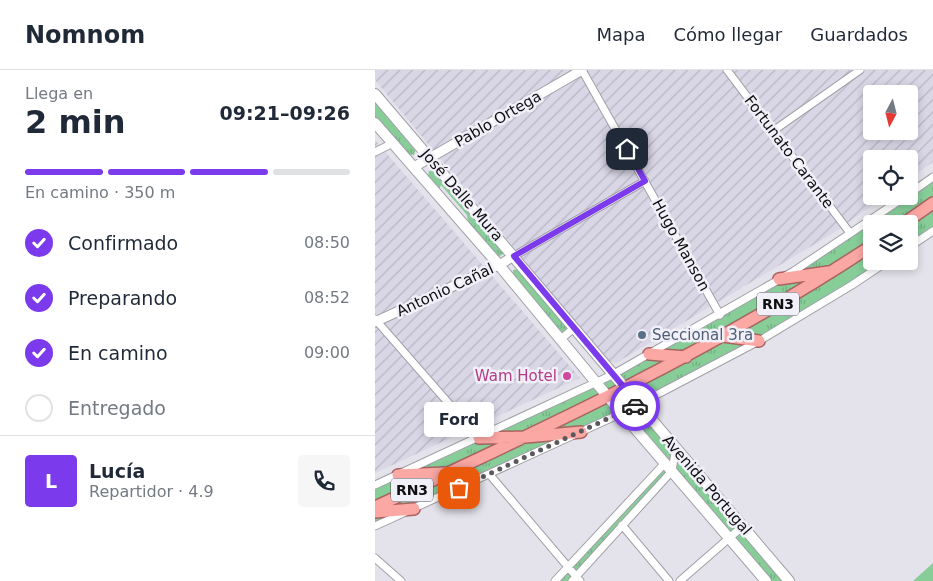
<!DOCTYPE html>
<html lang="es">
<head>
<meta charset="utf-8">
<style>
  body { margin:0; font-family:"DejaVu Sans",sans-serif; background:#f6f6f7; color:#1f2937; height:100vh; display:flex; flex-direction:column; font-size:19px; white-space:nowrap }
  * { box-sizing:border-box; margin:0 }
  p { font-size:16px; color:#747a83 }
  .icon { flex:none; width:28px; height:28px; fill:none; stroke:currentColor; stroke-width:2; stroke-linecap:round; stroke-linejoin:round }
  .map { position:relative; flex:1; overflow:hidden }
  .drawer { display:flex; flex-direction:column; background:#fff; width:375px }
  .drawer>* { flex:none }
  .needle { width:32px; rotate:187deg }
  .controls { position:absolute; left:488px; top:15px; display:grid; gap:10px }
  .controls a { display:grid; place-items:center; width:55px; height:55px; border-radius:5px; background:#fff; box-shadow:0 2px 8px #0003; font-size:25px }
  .pin { position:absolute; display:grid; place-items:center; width:42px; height:42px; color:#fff; margin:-21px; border-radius:10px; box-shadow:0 2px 8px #0006 }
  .courier { position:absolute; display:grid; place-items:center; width:50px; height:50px; margin:-25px; border:4px solid #7c3aed; border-radius:50%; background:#fff; color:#222; box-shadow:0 1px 6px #0007 }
  .bubble { position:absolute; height:35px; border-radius:5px; background:#fff; box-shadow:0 2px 8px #0003; font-size:16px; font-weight:800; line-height:35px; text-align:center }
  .summary em { font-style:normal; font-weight:800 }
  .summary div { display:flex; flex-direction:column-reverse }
  .summary { display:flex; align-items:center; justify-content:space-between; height:85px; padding:0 25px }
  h1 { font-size:32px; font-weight:800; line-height:38px }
  .bar { display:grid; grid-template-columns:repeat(4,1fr); gap:8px 5px; align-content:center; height:60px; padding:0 25px }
  .bar i { height:6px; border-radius:4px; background:#e0e1e3 }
  .bar .current { background:#7c3aed }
  .bar p { grid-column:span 4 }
  .line { display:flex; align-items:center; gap:12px; padding:0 25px; border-top:1px solid #e0e1e3 }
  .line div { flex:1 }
  .round { display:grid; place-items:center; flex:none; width:52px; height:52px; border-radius:5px; background:#f6f6f7 }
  ol { padding:0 25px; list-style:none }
  li { display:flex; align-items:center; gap:15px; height:55px }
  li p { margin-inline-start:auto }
  li .icon { padding:5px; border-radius:50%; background:#7c3aed; color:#fff; stroke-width:4 }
  li:last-child { color:#747a83 }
  li i { width:28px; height:28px; border:2px solid #e0e1e3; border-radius:50% }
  header { display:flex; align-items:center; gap:30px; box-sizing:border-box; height:70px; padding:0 25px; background:#fff; border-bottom:1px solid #e0e1e3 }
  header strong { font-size:24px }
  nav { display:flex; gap:28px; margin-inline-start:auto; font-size:18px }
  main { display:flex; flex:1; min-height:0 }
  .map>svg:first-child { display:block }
  .industrial { fill:url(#industrial-furrows); fill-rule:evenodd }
  .grass { fill:url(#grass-tufts) }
  .pitch { fill:#86cd98 }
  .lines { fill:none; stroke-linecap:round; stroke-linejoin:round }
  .minor-casing { stroke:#a19fa7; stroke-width:9 }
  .tertiary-casing { stroke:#a19fa7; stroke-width:11 }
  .secondary-casing { stroke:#a19fa7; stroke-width:12 }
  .trunk-casing { stroke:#a86462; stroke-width:14 }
  .minor { stroke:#fff; stroke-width:7 }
  .tertiary { stroke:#fff; stroke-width:9 }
  .secondary { stroke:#fff; stroke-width:10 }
  .trunk { stroke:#fba7a4; stroke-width:11 }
  .done { stroke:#5a595e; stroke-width:5; stroke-dasharray:0 9 }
  .route { stroke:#7c3aed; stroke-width:6 }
  .service-dot { fill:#5c6f8a; stroke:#f1f0f8; stroke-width:2 }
  .hotel-dot { fill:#d1479c; stroke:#f1f0f8; stroke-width:2 }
  .labels { text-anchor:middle; stroke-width:5; stroke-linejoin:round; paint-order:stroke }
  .shield { fill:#f1f0f8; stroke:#535257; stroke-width:1 }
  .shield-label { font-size:14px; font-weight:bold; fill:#0f0f12 }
  .street-label { font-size:15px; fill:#0f0f12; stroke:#f1f0f8 }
  .service-label { font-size:15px; fill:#4e5e75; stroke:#f1f0f8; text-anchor:start }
  .hotel-label { font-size:15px; fill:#b23c85; stroke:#f1f0f8; text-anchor:end }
</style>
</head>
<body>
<header>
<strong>Nomnom</strong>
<nav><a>Mapa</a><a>Cómo llegar</a><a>Guardados</a></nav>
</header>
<main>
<section class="drawer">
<div class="summary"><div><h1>2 min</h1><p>Llega en</p></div><em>09:21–09:26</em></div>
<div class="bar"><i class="current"></i><i class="current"></i><i class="current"></i><i></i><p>En camino · 350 m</p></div>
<ol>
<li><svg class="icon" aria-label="check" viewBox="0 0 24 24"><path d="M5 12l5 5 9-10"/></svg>Confirmado<p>08:50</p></li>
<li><svg class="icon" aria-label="check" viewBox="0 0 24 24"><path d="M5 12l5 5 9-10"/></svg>Preparando<p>08:52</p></li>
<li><svg class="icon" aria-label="check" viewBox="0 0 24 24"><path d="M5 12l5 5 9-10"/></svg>En camino<p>09:00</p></li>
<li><i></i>Entregado</li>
</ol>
<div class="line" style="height:90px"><b class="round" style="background:#7c3aed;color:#fff">L</b><div><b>Lucía</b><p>Repartidor · 4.9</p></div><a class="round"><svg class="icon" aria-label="phone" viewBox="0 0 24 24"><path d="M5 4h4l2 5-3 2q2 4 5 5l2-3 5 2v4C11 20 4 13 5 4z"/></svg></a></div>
</section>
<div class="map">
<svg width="558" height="511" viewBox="0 0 558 511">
  <defs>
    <pattern id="industrial-furrows" width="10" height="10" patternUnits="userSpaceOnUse" patternTransform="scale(1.25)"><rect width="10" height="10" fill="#d9d7e6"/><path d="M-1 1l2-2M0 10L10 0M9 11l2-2" fill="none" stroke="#b9b7c4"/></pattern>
    <pattern id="grass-tufts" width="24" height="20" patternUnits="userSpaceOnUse" patternTransform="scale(1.25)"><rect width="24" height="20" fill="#86cd98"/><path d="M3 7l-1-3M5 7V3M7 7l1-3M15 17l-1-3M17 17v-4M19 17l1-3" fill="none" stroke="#72af82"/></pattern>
  </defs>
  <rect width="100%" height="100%" fill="#e4e2ea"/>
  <path class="industrial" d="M0 0H558V92L534 109V89H496V126H510L460 162 241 293 233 291 0 10ZM496 24H534V61H496Z
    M0 70 205 308 0 403Z"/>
  <path class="grass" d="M0 32 40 80 39 85 32 84 0 48Z
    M61 100 128 180V184L123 187 93 153 92 145 66 115 64 120 53 106 54 101Z
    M558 107V161L534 177V154H496V191H513L384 271 263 334 414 511H391L296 401 197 511H180L289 393 247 343 0 456V415L223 313 345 245Z
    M144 199 192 256 191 261 187 262 182 257 138 205V200Z"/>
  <path class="pitch" d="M558 493V511H538Z"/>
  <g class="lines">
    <g class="minor-casing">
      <path id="minor" d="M207 0 345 245
        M352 0 475 163
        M398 61 485 0
        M0 82 18 73
        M534 124 558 107
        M534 177 558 161
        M139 186 270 111
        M0 249 104 368
        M186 269 199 258
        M115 405 205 511
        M0 415 237 305 419 201 531 126
        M247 455 294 511
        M0 456 247 343 384 271 477 215 513 191
        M0 488 26 511
        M180 511 290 393
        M197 511 297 401 301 377
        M305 511 368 456"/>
    </g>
    <g class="tertiary-casing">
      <path id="tertiary" d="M39 97 207 0
        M0 252 124 195 139 186"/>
    </g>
    <g class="secondary-casing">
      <path id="secondary" d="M0 24 414 511
        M0 53 124 195 233 327 391 511"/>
    </g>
    <g class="trunk-casing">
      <path id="trunk" d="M528 154 558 133
        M404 209 453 202
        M348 266 384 271
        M274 284 311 287
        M104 368 151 367 206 362
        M23 405 70 403
        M0 437C171 358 339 280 496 176
        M0 442 39 439"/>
    </g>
    <use href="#minor" class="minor"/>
    <use href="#tertiary" class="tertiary"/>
    <use href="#secondary" class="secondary"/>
    <use href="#trunk" class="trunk"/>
  </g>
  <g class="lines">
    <path class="done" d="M84 418 260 336"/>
    <path class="route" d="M252 79 270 111 139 186 263 334 260 336"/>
  </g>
  <circle class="service-dot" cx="267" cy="265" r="5"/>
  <circle class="hotel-dot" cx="192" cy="306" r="5"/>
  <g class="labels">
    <g class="shield">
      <rect x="382" y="222.5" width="42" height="23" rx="4"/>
      <rect x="16" y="408.5" width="42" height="23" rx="4"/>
    </g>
    <g class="shield-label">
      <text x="403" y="239">RN3</text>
      <text x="37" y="425">RN3</text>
    </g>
    <g class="street-label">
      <text transform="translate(123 49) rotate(-30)" y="5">Pablo Ortega</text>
      <text transform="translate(414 82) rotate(53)" y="5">Fortunato Carante</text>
      <text transform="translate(87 125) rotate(49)" y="5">José Dalle Mura</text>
      <text transform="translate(306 175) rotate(61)" y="5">Hugo Manson</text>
      <text transform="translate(70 220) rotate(-25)" y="5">Antonio Cañal</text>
      <text transform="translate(332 415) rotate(49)" y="5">Avenida Portugal</text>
    </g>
    <g class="service-label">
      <text x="277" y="270">Seccional 3ra</text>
    </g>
    <g class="hotel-label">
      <text x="182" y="311">Wam Hotel</text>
    </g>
  </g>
</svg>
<div class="controls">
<a><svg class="needle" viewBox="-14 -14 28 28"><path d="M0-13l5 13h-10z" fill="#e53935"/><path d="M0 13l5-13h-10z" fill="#747a83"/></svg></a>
<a><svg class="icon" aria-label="locate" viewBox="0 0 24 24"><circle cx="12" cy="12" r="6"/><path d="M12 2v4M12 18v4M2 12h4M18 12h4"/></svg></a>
<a><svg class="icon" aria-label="layers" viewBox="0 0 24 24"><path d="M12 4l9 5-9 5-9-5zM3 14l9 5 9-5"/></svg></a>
</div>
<div class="pin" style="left:84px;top:418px;background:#ea580c"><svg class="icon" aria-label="bag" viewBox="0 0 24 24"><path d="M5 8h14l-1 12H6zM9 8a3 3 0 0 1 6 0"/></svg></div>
<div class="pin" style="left:252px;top:79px;background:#1f2937"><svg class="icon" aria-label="home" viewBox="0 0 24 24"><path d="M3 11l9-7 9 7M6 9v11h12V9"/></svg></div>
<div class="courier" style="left:260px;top:336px"><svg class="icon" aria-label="car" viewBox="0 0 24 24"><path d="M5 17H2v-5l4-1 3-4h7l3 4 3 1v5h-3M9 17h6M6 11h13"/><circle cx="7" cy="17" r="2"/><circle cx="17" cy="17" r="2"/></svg></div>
<div class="bubble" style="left:49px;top:332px;width:70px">Ford</div>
</div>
</main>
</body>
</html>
